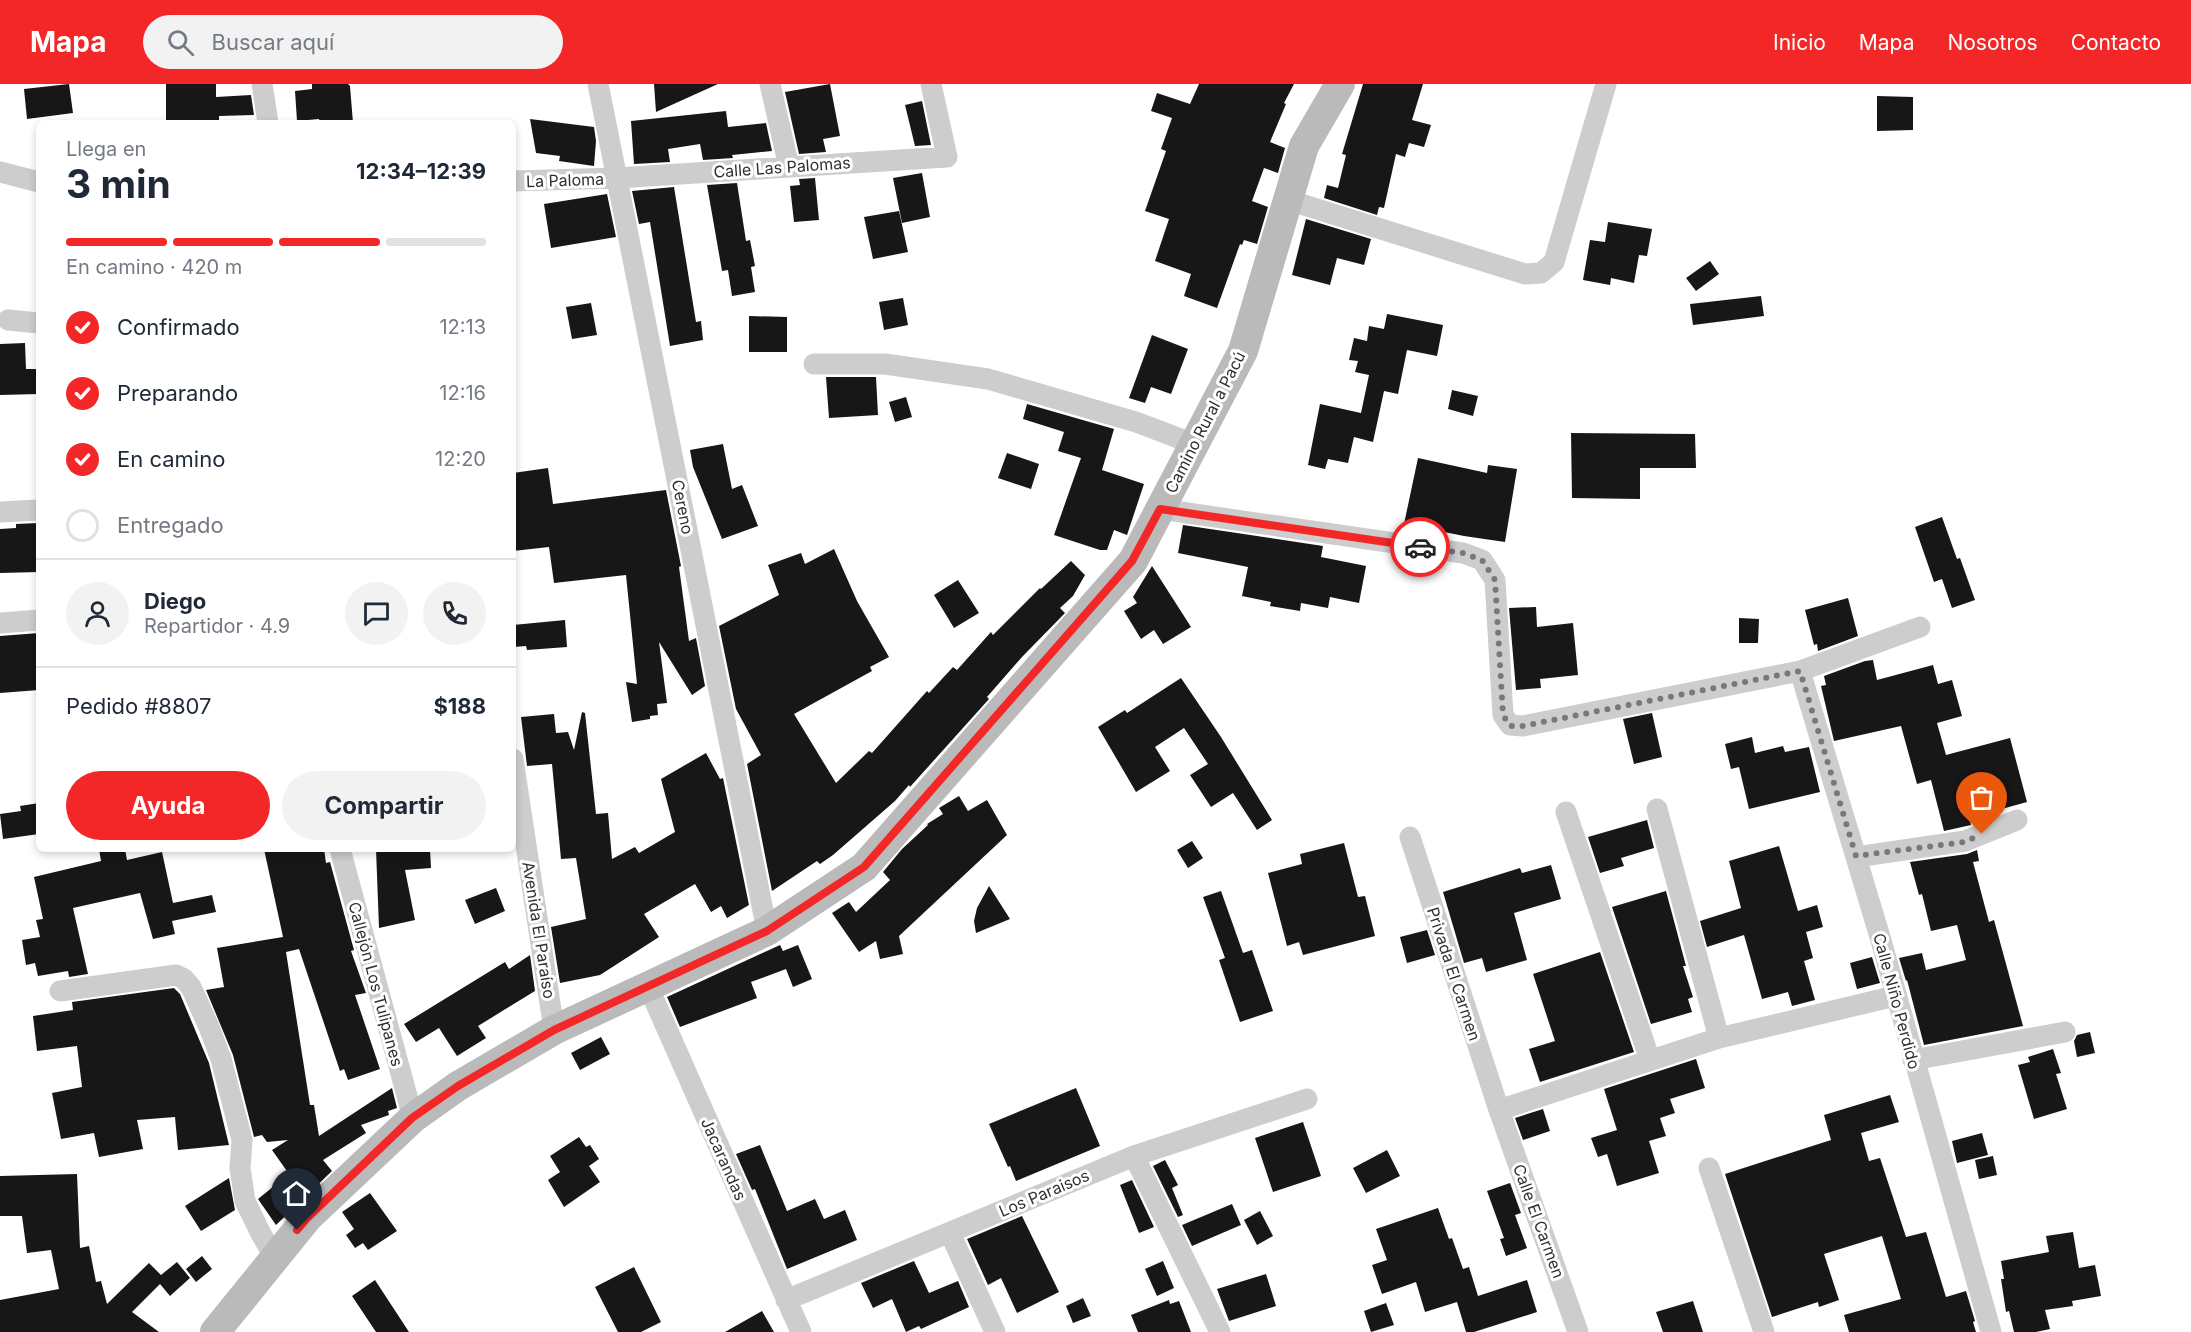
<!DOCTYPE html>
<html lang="es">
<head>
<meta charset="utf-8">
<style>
  body { margin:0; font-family:Inter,sans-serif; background:#f2f2f3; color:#1f2937; height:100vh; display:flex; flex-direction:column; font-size:22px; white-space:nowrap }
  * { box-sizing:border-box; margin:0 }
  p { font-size:20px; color:#747a83 }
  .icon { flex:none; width:33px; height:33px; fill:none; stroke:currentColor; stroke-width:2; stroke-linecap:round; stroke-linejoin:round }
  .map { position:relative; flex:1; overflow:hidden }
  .details { position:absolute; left:36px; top:36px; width:480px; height:732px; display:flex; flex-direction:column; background:#fff; border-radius:9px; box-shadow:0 3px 9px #0003 }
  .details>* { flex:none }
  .pin { position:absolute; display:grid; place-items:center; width:51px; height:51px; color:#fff; margin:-62px -26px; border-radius:50% 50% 50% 0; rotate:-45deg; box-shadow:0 0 6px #0007 }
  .pin .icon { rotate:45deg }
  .courier { position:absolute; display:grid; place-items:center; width:60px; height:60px; margin:-30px; border:4px solid #f32727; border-radius:50%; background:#fff; color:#222; box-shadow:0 2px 8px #0007 }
  .overview em { font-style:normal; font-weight:700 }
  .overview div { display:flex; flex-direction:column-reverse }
  .overview { display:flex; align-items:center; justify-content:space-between; height:102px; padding:0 30px }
  h1 { font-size:39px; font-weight:700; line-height:45px }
  .bar { display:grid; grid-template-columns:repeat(4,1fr); gap:9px 6px; align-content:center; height:72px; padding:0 30px }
  .bar i { height:8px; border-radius:4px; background:#e0e1e3 }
  .bar .on { background:#f32727 }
  .bar p { grid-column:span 4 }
  .line { display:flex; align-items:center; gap:15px; padding:0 30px; border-top:2px solid #e0e1e3 }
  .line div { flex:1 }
  .round { display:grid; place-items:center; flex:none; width:63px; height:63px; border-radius:32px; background:#f2f2f3 }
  ol { padding:0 30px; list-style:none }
  li { display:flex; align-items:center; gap:18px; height:66px }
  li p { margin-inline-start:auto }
  li .icon { padding:6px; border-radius:50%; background:#f32727; color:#fff; stroke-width:4 }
  li:last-child { color:#747a83 }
  li i { width:33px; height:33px; border:3px solid #e0e1e3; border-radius:50% }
  .action { display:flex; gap:12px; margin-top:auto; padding:12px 30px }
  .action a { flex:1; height:69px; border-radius:36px; background:#f32727; color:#fff; font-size:24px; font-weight:700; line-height:69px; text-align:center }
  .action a+a { background:#f2f2f3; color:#1f2937 }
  header { display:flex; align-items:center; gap:36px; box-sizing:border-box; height:84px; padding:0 30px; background:#f32727; color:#fff }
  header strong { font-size:28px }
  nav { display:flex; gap:33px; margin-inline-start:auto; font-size:21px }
  .search { width:420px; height:54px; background:#f2f2f3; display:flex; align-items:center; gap:15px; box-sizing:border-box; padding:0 21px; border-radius:33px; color:#747a83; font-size:22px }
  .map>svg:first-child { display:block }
  .building { fill:#171717 }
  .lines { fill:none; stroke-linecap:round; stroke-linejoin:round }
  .street { stroke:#cdcdcd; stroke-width:21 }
  .secondary { stroke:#bababa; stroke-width:30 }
  .done { stroke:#787878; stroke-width:6; stroke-dasharray:0 10.8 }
  .route { stroke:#f32727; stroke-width:8 }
  .labels { text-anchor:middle; stroke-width:6; stroke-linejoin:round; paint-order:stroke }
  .street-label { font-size:16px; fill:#303030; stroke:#fff }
</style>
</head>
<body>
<header>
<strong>Mapa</strong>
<div class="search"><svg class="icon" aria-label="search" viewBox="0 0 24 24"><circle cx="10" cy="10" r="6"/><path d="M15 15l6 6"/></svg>Buscar aquí</div>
<nav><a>Inicio</a><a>Mapa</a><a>Nosotros</a><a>Contacto</a></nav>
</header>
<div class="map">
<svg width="2191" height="1248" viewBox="0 0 2191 1248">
  <rect width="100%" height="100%" fill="#fff"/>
  <path class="building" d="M69 0 73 29 27 35 24 5Z
    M166 0H216V13L251 11 254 31 219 32V39H166Z
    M312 0H348L350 2 353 39H320L319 35 297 37 295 7 312 5Z
    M654 0H718L656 28Z
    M830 0 840 52 823 55 826 68 799 70 785 8Z
    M1199 0H1294L1284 19 1286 20 1270 58 1285 64 1278 89 1264 84 1252 117 1268 123 1257 160 1244 156 1242 161 1240 160 1217 224 1184 212 1191 190 1155 177 1169 135 1145 127 1166 67 1161 65 1172 34 1151 27 1157 9 1190 20Z
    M1363 0H1423L1412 36 1431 41 1424 63 1409 59 1405 73 1396 70 1384 124 1379 123 1377 131 1324 114 1327 101 1338 104 1346 71 1342 70Z
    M1877 12 1913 13V46L1877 47Z
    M922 17 931 61 915 62 905 21Z
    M726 27 728 43 766 39 772 67 732 71 733 74 703 76 700 60 668 65 670 78 634 80 631 37Z
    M530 35 594 43 596 57 594 82 559 77 560 72 536 69Z
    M922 89 930 133 902 139 893 94Z
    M815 94 819 136 794 138 790 102 800 101 799 95Z
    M737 99 746 157 750 156 755 182 751 183 755 208 732 212 728 186 722 187 707 101Z
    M674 103 696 238 701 237 703 256 670 262 650 138 639 140 632 107Z
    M607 110 616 153 551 164 544 120Z
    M899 127 908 168 873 175 864 133Z
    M1306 135 1371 155 1364 181 1337 174 1330 201 1292 191Z
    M1608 138 1652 145 1647 172 1639 171 1634 199 1611 194 1610 201 1583 196 1590 156 1605 158Z
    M1710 177 1719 190 1696 207 1686 194Z
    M1761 212 1764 232 1693 241 1690 220Z
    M903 214 908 241 884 246 879 218Z
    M591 219 597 251 572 255 566 223Z
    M1387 230 1443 241 1437 272 1407 266 1398 310 1384 307 1373 358 1354 353 1348 379 1328 375 1325 385 1308 381 1320 320 1361 329 1369 291 1355 288 1358 277 1349 276 1354 254 1367 257 1369 242 1384 245Z
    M749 232 787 233V268H749Z
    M1152 251 1188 265 1171 310 1151 303 1145 319 1129 314Z
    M25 259 26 285H39V310L0 311V260Z
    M826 293H876L878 331 829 334Z
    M1452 306 1478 312 1473 332 1448 325Z
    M906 313 912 333 895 338 889 318Z
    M1027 320 1114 345 1102 386 1144 400 1127 451 1114 446 1107 466H1100L1054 451 1081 374 1058 367 1064 348 1023 335Z
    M1571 349 1695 350 1696 384H1640V415L1572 414Z
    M723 360 732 405 742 401 758 442 722 455 693 383 690 366Z
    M1007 369 1039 380 1031 405 998 394Z
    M1418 374 1487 389 1488 381 1517 385 1505 458 1464 452 1404 440Z
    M548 384 553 420 666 406 681 482 679 483 689 557 696 554 705 602 692 611 659 558 667 619 657 620 658 631 650 632V635L632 638 626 598 637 600 626 491 554 499 549 463 513 467V389Z
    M1942 433 1957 475 1960 474 1975 516 1952 524 1942 495 1934 498 1915 443Z
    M39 439V488L0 489V445L16 444V440Z
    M1183 441 1323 462 1321 473 1366 482 1359 519 1330 513 1328 524 1301 519 1300 527 1270 522 1271 518 1242 512 1248 483 1178 469Z
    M834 465 857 517 889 573 870 583 872 587 794 630 836 699 869 667 872 669 927 607 929 609 953 583 957 586 991 548 993 551 1040 504 1041 505 1071 477 1085 491 1073 512 1060 524 1065 529 1022 573 987 613 989 615 910 703 909 701 895 717 833 771 820 780 817 777 772 807 747 680 761 671 736 625 719 542 779 511 768 481 801 469 805 480Z
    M1152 482 1191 543 1163 560 1154 546 1141 555 1124 527 1137 519 1133 513Z
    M958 496 979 529 954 544 934 511Z
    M1848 514 1858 552 1818 567 1817 560 1814 561 1805 526Z
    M1536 523 1537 543 1573 539 1578 591 1540 595 1541 604 1516 606 1509 524Z
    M1739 534 1759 535 1758 559H1739Z
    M565 536 567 563 527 566 526 562 514 563 513 541Z
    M39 549V606L0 609V552Z
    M1873 576 1877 596 1933 581 1938 600 1952 596 1962 632 1937 639 1946 671 2010 654 2027 718 1969 734 1971 741 1944 747 1931 696 1917 700 1901 642 1834 657 1821 602 1826 601 1824 592 1865 577Z
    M1181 594 1221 653 1272 736 1257 746 1233 709 1211 723 1190 691 1208 680 1184 644 1155 663 1170 687 1136 708 1098 643 1125 626 1127 629Z
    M582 628 585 629 596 730 608 729 612 775 635 763 639 769 675 748 661 695 706 669 720 695 723 694 749 821 727 834 721 822 711 828 695 800 644 830 659 853 600 891 560 899 551 843 586 835 576 774 561 775 552 680 527 682 521 633 554 630 556 649 568 648 574 666Z
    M1652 629 1662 673 1634 680 1623 635Z
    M1752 653 1755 669 1783 662 1785 668 1809 663 1820 708 1749 725 1739 683 1731 685 1725 660Z
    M959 712 968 727 987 716 1007 751 899 852 903 870 880 875 876 857 859 868 832 829 849 818 856 828 890 796 883 788 902 765 928 741 927 740 943 730 939 724Z
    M39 719V750L3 755 0 730 21 727 20 722Z
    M1647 736 1654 764 1621 774 1624 782 1600 789 1588 753Z
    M1192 757 1203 774 1188 784 1177 766Z
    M1344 759 1358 813 1365 812 1375 852 1303 871 1299 858 1287 862 1268 789 1302 780 1300 770Z
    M1779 762 1798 827 1817 821 1823 843 1806 848 1813 874 1804 877 1815 916 1792 922 1788 908 1762 915 1744 851 1707 863 1700 837 1741 824 1729 777Z
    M99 765H125L127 776 162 768 173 819 212 811 216 828 172 837 175 850 153 855 140 809 73 824 88 890 69 893 68 887 38 892 35 879 26 881 22 856 40 853 36 836 43 835 34 793 101 777Z
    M264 765H324L326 779 330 778 354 866 351 867 366 909 355 911 380 985 348 996 344 985 340 987 299 865 286 868 310 1021H314L319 1052 392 1004 397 1024 388 1027 389 1031 361 1041 366 1049 323 1076 332 1087 276 1141 258 1115 289 1090 272 1066 288 1056 267 1058 262 1051 254 1053 233 971 206 906 224 903 217 864 283 853Z
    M376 765H430L431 784 405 786 415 836 379 844Z
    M1977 766 1979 777 1973 778 1989 838 1994 836 2023 942 1924 961 1907 896 1906 897 1899 874 1922 869 1926 886 1966 876 1957 841 1931 847 1922 810 1919 811 1910 778 1967 770Z
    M1551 781 1561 815 1514 829 1527 876 1486 888 1482 874 1464 879 1443 808 1520 784 1522 789Z
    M989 802 1010 835 976 849 974 837 977 824Z
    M496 804 505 827 475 840 465 816Z
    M1221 807 1243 869 1252 866 1273 927 1240 938 1219 876 1225 874 1203 813Z
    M1666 807 1686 882H1683L1693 913 1688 915 1692 928 1651 940 1612 823Z
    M1427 846 1435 871 1407 879 1400 853Z
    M780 861 783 867 798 861 812 895 793 903 786 885 751 898 757 914 680 943 667 913Z
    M1600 868 1634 968 1540 998 1529 965 1555 957 1533 890Z
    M530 871 535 907 478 942 486 954 457 972 439 944 416 958 404 940 505 878 509 885Z
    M1872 873 1880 899 1857 905 1850 879Z
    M174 904 180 910 209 979 229 1061 178 1066 175 1033 137 1036 143 1065 99 1073 94 1049 61 1055 52 1009 82 1003 77 962 37 967 33 932 73 926 72 918Z
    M2090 948 2095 969 2077 973 2074 957 2077 951Z
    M601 953 610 970 580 986 571 969Z
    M2053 965 2061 989 2056 990 2067 1025 2034 1035 2018 981 2030 978 2028 973Z
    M1696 975 1705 1004 1670 1015 1675 1029 1660 1034 1666 1052 1649 1057 1659 1089 1617 1102 1607 1070 1598 1073 1591 1054 1617 1046 1604 1005Z
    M1076 1004 1100 1062 1016 1097 1010 1082 1008 1083 989 1040Z
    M1890 1011 1899 1038 1861 1049 1869 1077 1880 1074 1906 1153 1926 1148 1946 1213 1966 1207 1975 1237 1973 1238 1976 1248H1849L1844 1231 1901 1215 1882 1152 1824 1170 1839 1216 1819 1223 1818 1218 1772 1233 1725 1090 1831 1056 1824 1031Z
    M1543 1025 1550 1047 1523 1056 1515 1034Z
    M1303 1038 1321 1092 1273 1108 1255 1054Z
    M1982 1049 1988 1071 1957 1079 1952 1057Z
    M579 1053 586 1063 590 1061 599 1075 589 1082 600 1098 564 1123 548 1096 560 1088 550 1072Z
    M760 1061 787 1127 815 1115 824 1135 845 1126 857 1156 787 1185 755 1105 752 1106 736 1070Z
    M1387 1066 1400 1092 1366 1109 1353 1084Z
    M1993 1072 1997 1091 1979 1095 1975 1076Z
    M1165 1076 1178 1101 1172 1104 1183 1131 1178 1133 1153 1082Z
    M77 1090 80 1164 89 1162 96 1198 101 1197 107 1220 149 1179 161 1191 177 1178 190 1194 170 1212 160 1200 132 1228 159 1248H0V1216L59 1205 51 1166 27 1169 22 1132H0V1092Z
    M229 1094 235 1126 201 1147 185 1122Z
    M1132 1096 1154 1143 1139 1149 1120 1101Z
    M1510 1099 1521 1129 1515 1131 1527 1164 1506 1172 1500 1155 1504 1154 1487 1107Z
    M370 1109 397 1147 368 1166 363 1159 355 1164 346 1151 354 1145 342 1128Z
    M1232 1120 1241 1141 1192 1162 1182 1141Z
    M1438 1124 1449 1155 1452 1154 1463 1185 1469 1183 1478 1212 1527 1196 1537 1228 1474 1248H1466L1457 1218 1425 1228 1416 1198 1382 1210 1372 1181 1387 1176 1376 1145Z
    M1260 1127 1273 1152 1257 1161 1244 1136Z
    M1022 1132 1059 1208 1017 1229 1001 1194 988 1201 967 1155Z
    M2073 1148 2079 1184 2095 1181 2101 1212 2072 1217 2073 1222 2045 1226 2050 1245 2036 1248H2014L2009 1227 2006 1228 2001 1195H2004L2001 1177 2049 1168 2046 1152Z
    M202 1172 212 1185 196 1198 186 1185Z
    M914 1177 929 1209 958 1197 969 1223 921 1245 919 1242 906 1248 892 1215 873 1224 861 1199Z
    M1163 1177 1174 1204 1157 1212 1145 1185Z
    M634 1183 661 1238 641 1248H618L595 1203Z
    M1266 1190 1276 1222 1229 1237 1217 1205Z
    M375 1196 409 1248H376L352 1212Z
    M1083 1214 1091 1232 1073 1239 1066 1222Z
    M1169 1216 1170 1220 1179 1217 1191 1248H1138L1131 1231Z
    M1693 1217 1703 1248H1663L1656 1228Z
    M1386 1219 1394 1241 1371 1248 1364 1227Z
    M762 1227 774 1248H725Z"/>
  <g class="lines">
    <path class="street" d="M262 0 268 39
      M598 0 767 847
      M770 0 789 83
      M0 88 39 98
      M513 97 617 94 947 73 931 0
      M1288 116 1525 190 1541 189 1554 178 1606 0
      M8 236 39 239
      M814 280H885L988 295 1136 338 1194 360
      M1160 425 1463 469 1482 476 1495 496 1503 631 1510 641 1523 642 1800 587 1920 543
      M0 428 39 426
      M0 539 39 536
      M1800 587 1880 853 1991 1248
      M513 675 554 946
      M1657 725 1719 954
      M1566 728 1650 976
      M1410 753 1499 1026 1578 1248
      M340 765 413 1034
      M1856 773 1965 757 2017 736
      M648 902 801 1248
      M60 907 176 891 184 895 191 903 209 943 221 975 242 1056 240 1084 245 1117 261 1150 275 1174
      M1913 976 2065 948
      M1499 1026 1719 954 1895 912
      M1134 1072 1220 1248
      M1709 1084 1764 1248
      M950 1149 995 1248
      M786 1216 1134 1072 1307 1015"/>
    <path class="secondary" d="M215 1248 308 1133 413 1034 458 1002 554 946 767 847 864 783 1133 477 1243 267 1304 62 1340 0"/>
  </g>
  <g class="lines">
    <path class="done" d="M1420 463 1463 469 1482 476 1495 496 1503 631 1510 642H1523L1800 587 1856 772 1965 758 1982 750"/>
    <path class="route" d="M297 1146 308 1133 412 1034 458 1002 554 946 767 847 864 783 1132 477 1160 425 1420 463"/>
  </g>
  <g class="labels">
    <g class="street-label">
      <text transform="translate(782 83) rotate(-4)" y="6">Calle Las Palomas</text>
      <text transform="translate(565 96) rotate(-2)" y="6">La Paloma</text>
      <text transform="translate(1205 338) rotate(-63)" y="6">Camino Rural a Pacú</text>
      <text transform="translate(683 423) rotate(79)" y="6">Cereno</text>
      <text transform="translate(539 846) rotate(81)" y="6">Avenida El Paraíso</text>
      <text transform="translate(1454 890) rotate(72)" y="6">Privada El Carmen</text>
      <text transform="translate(376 900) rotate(75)" y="6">Callejón Los Tulipanes</text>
      <text transform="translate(1897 917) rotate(75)" y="6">Calle Niño Perdido</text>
      <text transform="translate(724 1075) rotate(66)" y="6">Jacarandas</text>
      <text transform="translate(1044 1109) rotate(-23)" y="6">Los Paraisos</text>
      <text transform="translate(1539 1137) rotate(70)" y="6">Calle El Carmen</text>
    </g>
  </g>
</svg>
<div class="pin" style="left:1982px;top:750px;background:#ea580c"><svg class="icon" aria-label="bag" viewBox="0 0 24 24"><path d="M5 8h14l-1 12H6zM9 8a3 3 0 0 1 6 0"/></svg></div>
<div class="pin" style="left:297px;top:1146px;background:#1f2937"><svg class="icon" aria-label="home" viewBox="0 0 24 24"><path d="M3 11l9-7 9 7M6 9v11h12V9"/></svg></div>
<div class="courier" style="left:1420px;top:463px"><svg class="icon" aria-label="car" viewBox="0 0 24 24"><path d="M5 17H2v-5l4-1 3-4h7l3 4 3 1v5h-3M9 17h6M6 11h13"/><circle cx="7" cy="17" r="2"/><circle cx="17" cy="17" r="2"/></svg></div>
<section class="details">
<div class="overview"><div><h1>3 min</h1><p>Llega en</p></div><em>12:34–12:39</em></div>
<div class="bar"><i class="on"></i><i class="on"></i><i class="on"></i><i></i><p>En camino · 420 m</p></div>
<ol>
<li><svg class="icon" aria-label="check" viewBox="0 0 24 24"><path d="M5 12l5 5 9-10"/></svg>Confirmado<p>12:13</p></li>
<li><svg class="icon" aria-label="check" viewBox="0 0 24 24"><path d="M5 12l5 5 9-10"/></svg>Preparando<p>12:16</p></li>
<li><svg class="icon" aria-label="check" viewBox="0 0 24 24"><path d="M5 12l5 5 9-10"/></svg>En camino<p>12:20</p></li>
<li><i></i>Entregado</li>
</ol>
<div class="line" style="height:108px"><a class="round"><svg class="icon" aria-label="person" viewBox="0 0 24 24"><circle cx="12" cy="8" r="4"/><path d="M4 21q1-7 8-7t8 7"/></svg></a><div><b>Diego</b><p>Repartidor · 4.9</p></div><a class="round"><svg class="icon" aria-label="chat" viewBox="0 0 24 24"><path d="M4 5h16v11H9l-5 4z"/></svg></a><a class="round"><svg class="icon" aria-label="phone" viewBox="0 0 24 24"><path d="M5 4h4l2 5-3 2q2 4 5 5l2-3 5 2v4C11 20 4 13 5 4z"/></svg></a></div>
<div class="line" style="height:78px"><div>Pedido #8807</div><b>$188</b></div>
<div class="action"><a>Ayuda</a><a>Compartir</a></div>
</section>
</div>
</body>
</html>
